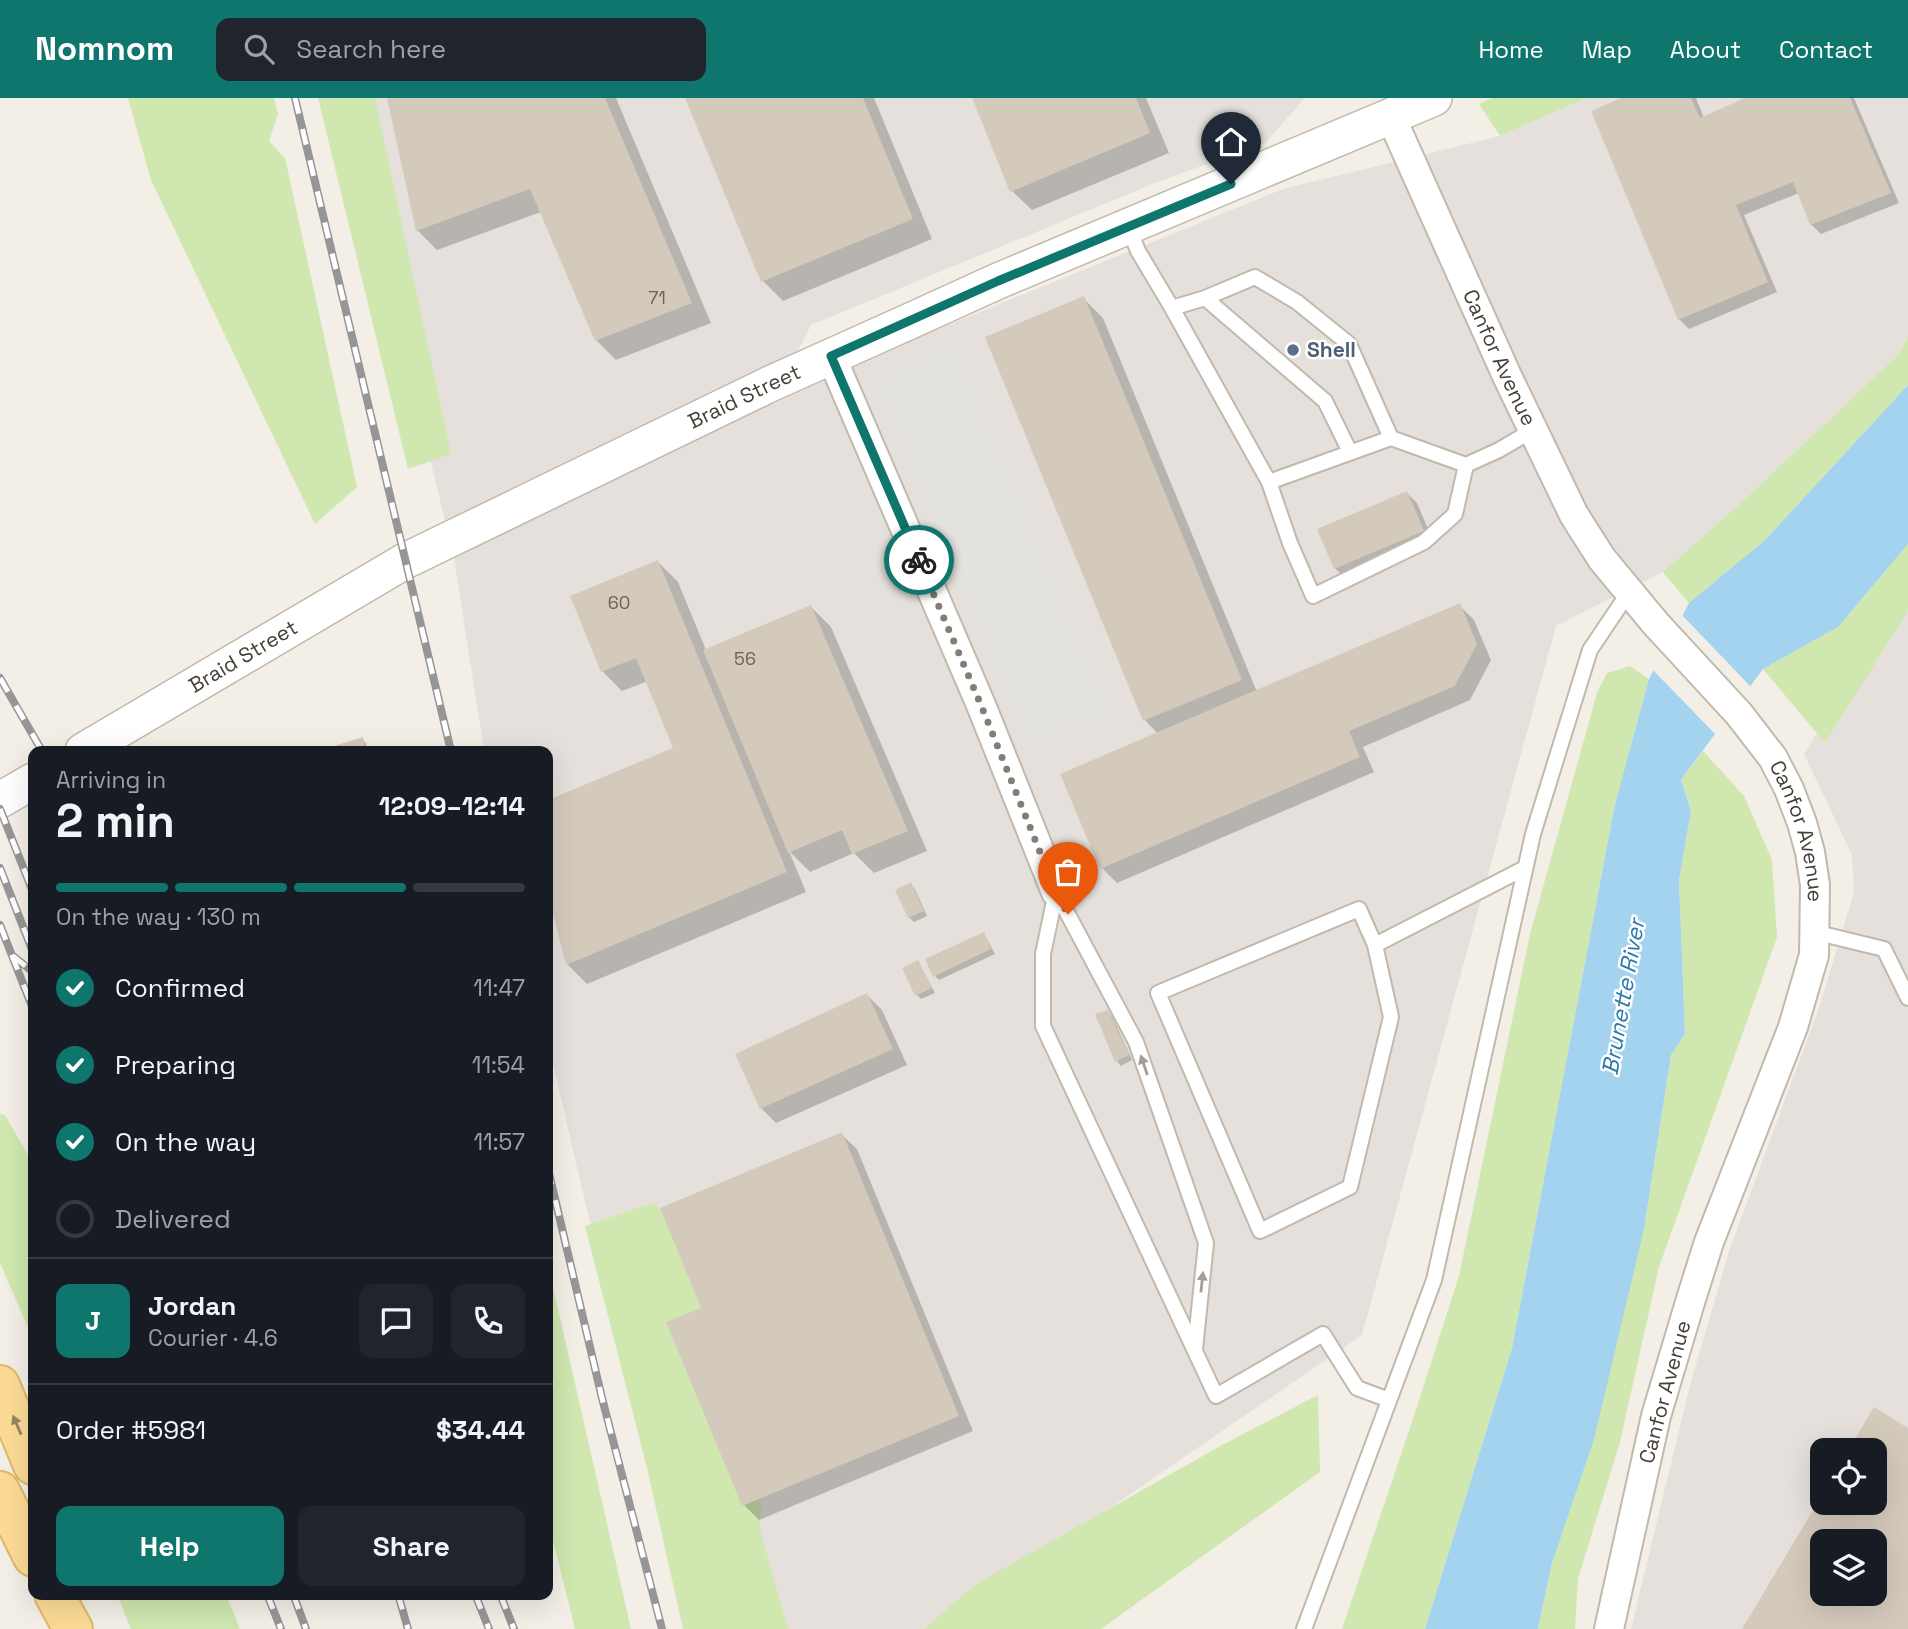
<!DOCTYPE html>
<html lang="en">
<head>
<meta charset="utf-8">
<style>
  body { margin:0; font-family:"Space Grotesk",sans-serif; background:#20242c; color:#f1f3f6; height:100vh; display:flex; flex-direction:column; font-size:26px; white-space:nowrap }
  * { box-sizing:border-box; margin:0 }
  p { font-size:23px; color:#9ea1a6 }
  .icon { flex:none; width:38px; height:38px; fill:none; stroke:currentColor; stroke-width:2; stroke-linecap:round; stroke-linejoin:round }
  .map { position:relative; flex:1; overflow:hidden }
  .sheet { position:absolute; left:28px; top:648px; width:525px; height:854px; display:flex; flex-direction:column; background:#171b24; border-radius:14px; box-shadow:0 7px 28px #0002 }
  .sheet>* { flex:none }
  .buttons { position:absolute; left:1810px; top:1340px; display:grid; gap:14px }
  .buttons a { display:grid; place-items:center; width:77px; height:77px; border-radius:14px; background:#171b24; box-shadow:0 7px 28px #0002; font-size:35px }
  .pin { position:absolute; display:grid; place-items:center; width:60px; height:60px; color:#fff; margin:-72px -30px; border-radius:50% 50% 50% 0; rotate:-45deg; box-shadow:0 0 7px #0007 }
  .pin .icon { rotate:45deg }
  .courier { position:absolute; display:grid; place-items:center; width:70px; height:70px; margin:-35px; border:5px solid #0f766e; border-radius:50%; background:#fff; color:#222; box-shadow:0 2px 9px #0007 }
  .head em { font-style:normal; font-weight:800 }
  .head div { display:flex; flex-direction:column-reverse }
  .head { display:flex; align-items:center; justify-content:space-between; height:119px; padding:0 28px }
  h1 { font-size:46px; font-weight:800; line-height:52px }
  .bar { display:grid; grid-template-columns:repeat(4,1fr); gap:10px 7px; align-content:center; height:84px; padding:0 28px }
  .bar i { height:9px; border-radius:5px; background:#363941 }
  .bar .selected { background:#0f766e }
  .bar p { grid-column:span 4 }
  .line { display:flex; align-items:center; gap:18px; padding:0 28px; border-top:2px solid #363941 }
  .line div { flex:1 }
  .round { display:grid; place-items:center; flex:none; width:74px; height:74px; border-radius:14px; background:#20242c }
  ol { padding:0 28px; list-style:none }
  li { display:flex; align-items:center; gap:21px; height:77px }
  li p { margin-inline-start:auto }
  li .icon { padding:7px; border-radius:50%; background:#0f766e; color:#fff; stroke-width:4 }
  li:last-child { color:#9ea1a6 }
  li i { width:38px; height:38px; border:4px solid #363941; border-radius:50% }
  .button { display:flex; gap:14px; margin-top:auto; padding:14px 28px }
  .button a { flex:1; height:80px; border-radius:14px; background:#0f766e; color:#fff; font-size:28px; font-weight:800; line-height:80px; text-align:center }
  .button a+a { background:#20242c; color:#f1f3f6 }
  header { display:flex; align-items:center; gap:42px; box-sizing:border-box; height:98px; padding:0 35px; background:#0f766e; color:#fff }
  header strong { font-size:33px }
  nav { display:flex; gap:38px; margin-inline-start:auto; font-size:24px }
  .search { width:490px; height:63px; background:#20242c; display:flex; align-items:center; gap:18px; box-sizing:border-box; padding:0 24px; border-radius:14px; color:#9ea1a6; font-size:26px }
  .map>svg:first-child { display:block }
  .industrial { fill:#e5e0db; fill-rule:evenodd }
  .green { fill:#d0e7b0 }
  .parking { fill:#e4e2df }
  .water { fill:#a4d3ef }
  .pier { fill:#f3efe7 }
  .shadow { fill:#0003 }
  .building { fill:#d4cabc; fill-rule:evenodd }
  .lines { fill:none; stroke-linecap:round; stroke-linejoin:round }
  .service-casing { stroke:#c1b9ac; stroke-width:18 }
  .minor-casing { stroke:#c1b9ac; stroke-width:32 }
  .tertiary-casing { stroke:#c1b9ac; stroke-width:38 }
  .primary-casing { stroke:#e1b766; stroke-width:42 }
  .service { stroke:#fff; stroke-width:14 }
  .minor { stroke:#fff; stroke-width:28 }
  .tertiary { stroke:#fff; stroke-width:35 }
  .primary { stroke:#fcdb96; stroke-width:38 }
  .rail-casing { stroke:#969696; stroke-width:8 }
  .rail { stroke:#fff; stroke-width:5; stroke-dasharray:16; stroke-linecap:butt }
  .oneway { fill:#a29f9a }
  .oneway2 { fill:#988561 }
  .done { stroke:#837d74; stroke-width:7; stroke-dasharray:0 12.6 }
  .route { stroke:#0f766e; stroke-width:9 }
  .service-dot { fill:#5c6f8a; stroke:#fff; stroke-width:2.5 }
  .labels { text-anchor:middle; stroke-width:5; stroke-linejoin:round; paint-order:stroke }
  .number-label { font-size:18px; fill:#6a6258 }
  .service-label { font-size:21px; font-weight:bold; fill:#4e5e75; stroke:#fff; text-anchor:start }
  .street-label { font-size:21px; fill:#463f36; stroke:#fff }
  .water-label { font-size:23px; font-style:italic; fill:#2f7aa8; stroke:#fff }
</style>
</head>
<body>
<header>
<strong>Nomnom</strong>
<div class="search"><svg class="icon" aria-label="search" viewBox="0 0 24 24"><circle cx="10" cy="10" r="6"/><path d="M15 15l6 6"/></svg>Search here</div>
<nav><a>Home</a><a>Map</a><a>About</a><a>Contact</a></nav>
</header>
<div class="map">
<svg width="1908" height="1531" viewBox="0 0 1908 1531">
  <rect width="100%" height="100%" fill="#f3efe7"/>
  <path class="industrial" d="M358 0H1305L1265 45 1155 85 811 227 771 307 933 233 1283 91 1500 38 1586 0H1908V239L1898 257 1746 400 1663 474 1556 528 1362 1237 934 1531H703L588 1116 548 945V653H484L454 460 403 248Z
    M1908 487V1531H1631L1690 1287 1730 1150 1819 910 1854 794 1852 757 1804 656ZM1822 1353H1874V1405H1822ZM1822 1444H1874V1496H1822Z"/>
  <path class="green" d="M128 0H274L278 16 269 43 285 60 357 389 315 426 151 82Z
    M318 0H375L451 356 408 371Z
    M1492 0H1586L1500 38 1479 6Z
    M1908 239V287L1765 442 1689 505 1663 474 1746 400 1898 257Z
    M1908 446V513L1825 645 1763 571 1838 529Z
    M1630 568 1649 581 1615 706 1512 1250 1425 1531H1342L1411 1327 1459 1178 1530 836 1597 595 1607 575Z
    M1703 653 1744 698 1772 762 1777 839 1659 1169 1620 1344 1578 1481 1575 1531H1538L1552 1465 1644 1131 1671 957 1685 936 1679 782 1691 713 1681 682Z
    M0 1016 5 1017 33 1066V1241L0 1165Z
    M652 1105 660 1110 701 1210 666 1224 742 1408 761 1400 760 1432 788 1531H683L647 1370 585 1128Z
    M548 1167 631 1531H575L548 1422Z
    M1318 1297 1320 1374 1101 1531H924L976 1486 1224 1346Z
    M117 1496H226L240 1531H131Z"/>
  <path class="parking" d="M958 245 1112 617 1026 653 872 280Z"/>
  <path class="water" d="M1908 287V446L1838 529 1763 571 1681 682 1691 713 1679 782 1685 936 1671 957 1644 1131 1594 1341 1552 1465 1538 1531H1425L1512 1250 1615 706 1649 581 1689 505 1765 442Z"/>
  <path class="pier" d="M1680 515 1753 591 1718 639 1651 570Z"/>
  <path class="shadow" d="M389 0H616L711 225 616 262 596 242 541 114 437 152 417 132Z
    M687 0H874L932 141 783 203 763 183Z
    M973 0H1146L1169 55 1032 112 1012 93Z
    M1626 0H1696L1704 20 1750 0H1854L1899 105 1821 136 1811 126 1799 95 1744 117 1777 194 1689 231 1679 221Z
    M1083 200 1103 220 1257 594 1459 507 1474 522 1491 562 1470 602 1363 649 1374 674 1117 785 1102 770 1158 636 1145 622 987 240Z
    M1407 395 1417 405 1433 443 1345 480 1335 470Z
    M658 464 678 484 706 552 811 509 831 529 927 753 874 775 854 755 810 774 789 753 806 794 587 886 567 866 548 789V704L676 651 648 583 622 593 602 573Z
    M362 641 366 645 368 653H325Z
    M911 787 915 791 927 818 914 824 909 819Z
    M984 836 995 856 939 882 935 878Z
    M918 864 935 895 921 901 917 897Z
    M867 897 882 912 907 967 776 1025 761 1010Z
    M1108 914 1112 918 1132 962 1121 968 1117 963Z
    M841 1036 857 1051 973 1333 759 1422 744 1407 668 1225 703 1211Z"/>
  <path class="building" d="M387 0H605L692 205 595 243 530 91 416 133Z
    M685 0H863L913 121 761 184Z
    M972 0H1136L1150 35 1010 94Z
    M1621 0H1691L1700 20 1745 0H1850L1891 95 1810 127 1793 84 1736 107 1768 184 1678 222 1591 13Z
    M1084 198 1242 582 1143 623 985 239Z
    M1407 393 1424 433 1334 471 1317 431Z
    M658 462 787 774 566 867 548 796V702L673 650 636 560 601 574 570 498Z
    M1460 505 1477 546 1455 588 1349 633 1360 659 1100 771 1060 676Z
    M811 507 908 733 852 756 842 732 788 755 703 552Z
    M363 639 365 653H321V652Z
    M911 784 924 813 908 820 895 792Z
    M984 834 991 851 933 879 925 861Z
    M918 862 932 890 915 898 902 870Z
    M867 895 893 951 760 1011 735 956Z
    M1108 912 1129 957 1115 964 1095 916Z
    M842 1034 959 1318 742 1408 666 1224 701 1210 660 1110Z
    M1874 1309 1908 1330V1531H1742L1822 1397V1405H1874V1353H1848ZM1822 1444H1874V1496H1822Z"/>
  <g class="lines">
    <g class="service-casing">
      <path id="service" d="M1129 130 1138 153 1172 210 1269 384 1391 340 1466 367 1499 352 1533 332
        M1205 200 1255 179 1297 204 1349 246 1391 340
        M1172 210 1205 200 1325 303 1350 354
        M1269 384 1290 445 1313 498 1424 444 1455 416 1466 367
        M1056 794 1043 856V928L1216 1298 1323 1236 1357 1290 1389 1302
        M1056 794 1136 944 1206 1145 1195 1251
        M1359 811 1375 847 1391 919 1350 1089 1260 1133 1158 895Z
        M1814 834 1884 851 1908 900
        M1375 847 1525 770
        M1304 1531 1434 1182 1533 736 1590 552 1629 494"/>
    </g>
    <g class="minor-casing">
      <g id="minor">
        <path id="s1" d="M1391 19 1507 278 1574 417 1602 461 1656 526 1739 616 1773 660 1789 691 1802 725 1810 754 1815 787 1814 857 1793 929 1709 1144 1691 1201 1656 1318 1609 1531"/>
        <path d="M831 258 981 607 1056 794"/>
      </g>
    </g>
    <g class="tertiary-casing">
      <g id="tertiary">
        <path id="s2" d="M83 653 405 463 770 286 908 224 998 183 1434 0"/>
        <path d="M0 702 33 683"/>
      </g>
    </g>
    <g class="primary-casing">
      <path id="primary" d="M0 1287 33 1367
        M0 1393 33 1459
        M54 1496 73 1531"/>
    </g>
    <use href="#service" class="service"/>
    <use href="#minor" class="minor"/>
    <use href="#tertiary" class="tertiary"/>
    <use href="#primary" class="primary"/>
    <g class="rail-casing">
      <path id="rail" d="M295 0 451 653
        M0 580 42 653
        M0 711 33 794
        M0 770 33 854
        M0 827 33 911
        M13 858 33 874
        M548 1071 602 1300 662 1531
        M267 1496 281 1531
        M293 1496 306 1531
        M398 1496 408 1531
        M475 1496 489 1531
        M500 1496 514 1531"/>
    </g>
    <use href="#rail" class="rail"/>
  </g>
  <defs><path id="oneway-solid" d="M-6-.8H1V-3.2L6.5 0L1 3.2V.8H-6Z" transform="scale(1.75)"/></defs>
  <g class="oneway">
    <use href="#oneway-solid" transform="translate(1144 967) rotate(-109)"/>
    <use href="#oneway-solid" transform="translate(1202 1184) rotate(-84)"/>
  </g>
  <use class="oneway2" href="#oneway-solid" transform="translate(17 1327) rotate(-113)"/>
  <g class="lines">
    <path class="done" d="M919 462 981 607 1056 794 1068 816"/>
    <path class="route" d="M919 462 831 258 998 183 1231 86"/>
  </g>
  <circle class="service-dot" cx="1293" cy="252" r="7"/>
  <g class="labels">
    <g class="number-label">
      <text x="657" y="206">71</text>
      <text x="619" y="511">60</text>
      <text x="745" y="567">56</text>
    </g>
    <g class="service-label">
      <text x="1307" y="259">Shell</text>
    </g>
    <g class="street-label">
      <text dy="7" stroke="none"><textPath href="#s1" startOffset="264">Canfor Avenue</textPath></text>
      <text dy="7" stroke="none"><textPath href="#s2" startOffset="751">Braid Street</textPath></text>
      <text dy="7" stroke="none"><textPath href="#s2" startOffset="186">Braid Street</textPath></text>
      <text dy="7" stroke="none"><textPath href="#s1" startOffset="831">Canfor Avenue</textPath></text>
      <text transform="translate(1665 1294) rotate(-75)" y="7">Canfor Avenue</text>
    </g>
    <g class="water-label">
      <text transform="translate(1623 899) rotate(-80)" y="8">Brunette River</text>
    </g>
  </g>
</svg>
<div class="buttons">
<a><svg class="icon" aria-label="locate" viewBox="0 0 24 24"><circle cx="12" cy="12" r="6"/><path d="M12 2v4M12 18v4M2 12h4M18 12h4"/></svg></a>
<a><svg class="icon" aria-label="layers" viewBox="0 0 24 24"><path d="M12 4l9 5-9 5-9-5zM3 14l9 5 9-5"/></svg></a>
</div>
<div class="pin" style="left:1068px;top:816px;background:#ea580c"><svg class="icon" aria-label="bag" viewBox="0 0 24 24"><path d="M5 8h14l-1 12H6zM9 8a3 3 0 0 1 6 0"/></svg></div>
<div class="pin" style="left:1231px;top:86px;background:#1f2937"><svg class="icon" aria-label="home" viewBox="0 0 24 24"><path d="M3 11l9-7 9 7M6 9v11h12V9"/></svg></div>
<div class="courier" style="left:919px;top:462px"><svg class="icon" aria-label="bike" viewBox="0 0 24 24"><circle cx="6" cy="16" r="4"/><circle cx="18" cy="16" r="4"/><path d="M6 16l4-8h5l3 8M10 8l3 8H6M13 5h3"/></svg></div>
<section class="sheet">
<div class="head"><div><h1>2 min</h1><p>Arriving in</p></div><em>12:09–12:14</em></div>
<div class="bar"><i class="selected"></i><i class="selected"></i><i class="selected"></i><i></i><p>On the way · 130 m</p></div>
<ol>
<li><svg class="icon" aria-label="check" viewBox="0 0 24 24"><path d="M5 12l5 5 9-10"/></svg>Confirmed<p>11:47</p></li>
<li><svg class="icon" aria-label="check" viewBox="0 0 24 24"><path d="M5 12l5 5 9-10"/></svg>Preparing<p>11:54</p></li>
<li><svg class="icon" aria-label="check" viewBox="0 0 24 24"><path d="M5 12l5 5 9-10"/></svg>On the way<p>11:57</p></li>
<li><i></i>Delivered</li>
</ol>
<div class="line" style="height:126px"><b class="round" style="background:#0f766e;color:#fff">J</b><div><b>Jordan</b><p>Courier · 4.6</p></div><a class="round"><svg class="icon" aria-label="chat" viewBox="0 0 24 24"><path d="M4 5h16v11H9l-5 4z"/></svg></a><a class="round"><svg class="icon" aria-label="phone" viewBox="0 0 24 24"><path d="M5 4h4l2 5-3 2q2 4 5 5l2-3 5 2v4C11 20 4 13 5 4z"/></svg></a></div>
<div class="line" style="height:91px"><div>Order #5981</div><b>$34.44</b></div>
<div class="button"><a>Help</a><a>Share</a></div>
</section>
</div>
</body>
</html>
